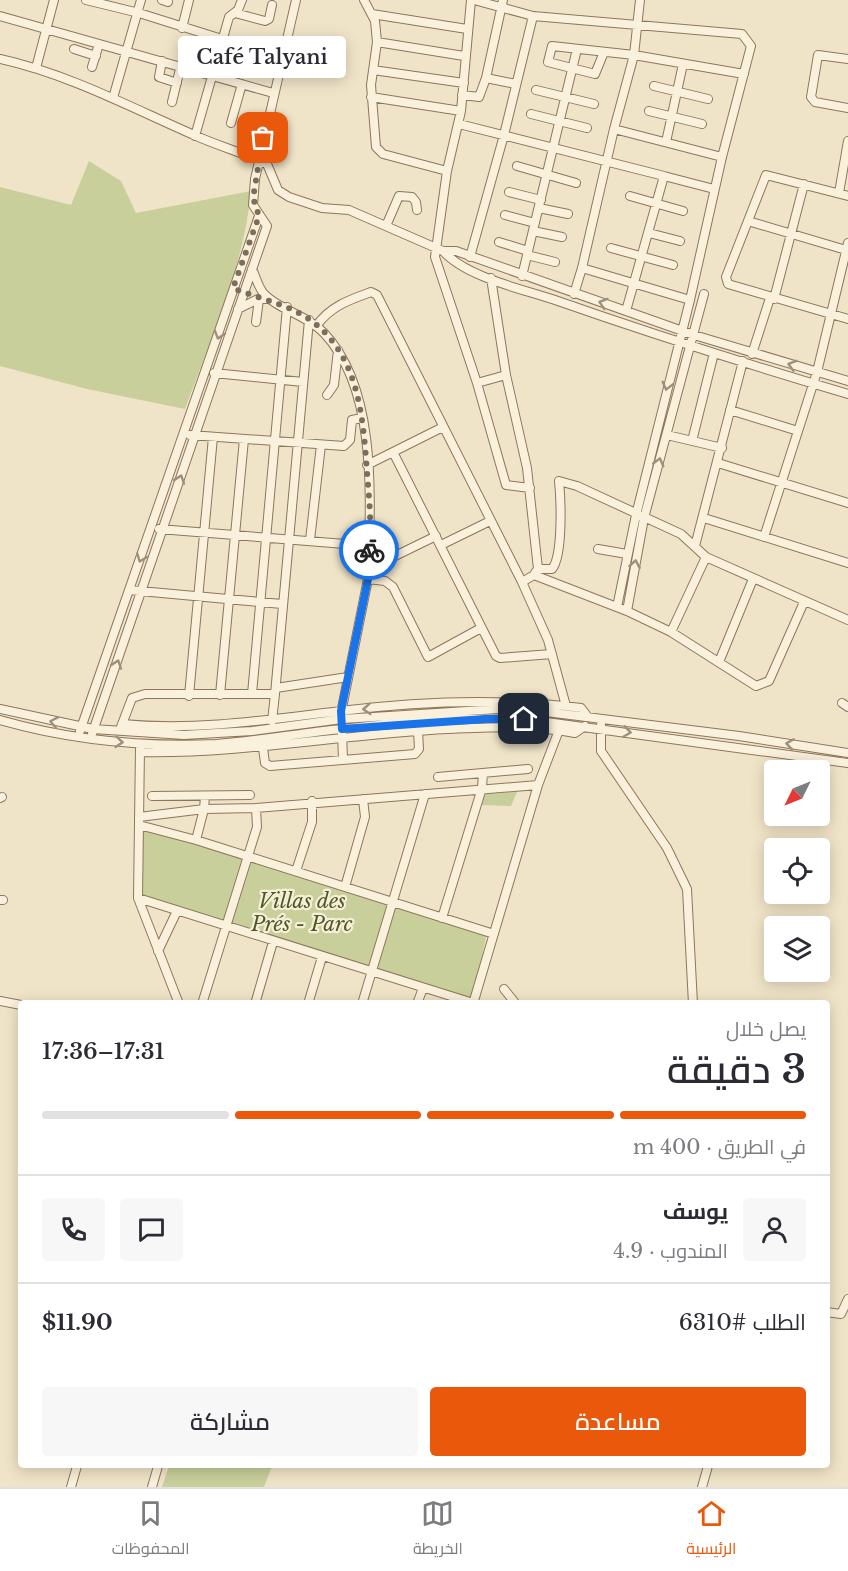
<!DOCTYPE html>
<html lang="ar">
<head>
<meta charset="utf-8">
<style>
  body { margin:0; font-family:"Libre Baskerville",Cairo,serif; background:#f7f7f7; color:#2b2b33; direction:rtl; height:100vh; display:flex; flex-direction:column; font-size:22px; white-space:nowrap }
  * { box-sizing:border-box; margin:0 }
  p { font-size:20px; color:#7c7c81 }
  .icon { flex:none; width:33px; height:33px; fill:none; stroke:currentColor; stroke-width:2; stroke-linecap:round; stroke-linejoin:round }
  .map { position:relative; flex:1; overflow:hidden; direction:ltr }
  .panel { position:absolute; left:18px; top:1000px; width:812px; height:468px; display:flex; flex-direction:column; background:#fff; border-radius:6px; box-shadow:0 3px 15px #0003; direction:rtl }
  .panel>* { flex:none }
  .needle { width:39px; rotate:227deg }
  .fabs { position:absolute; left:764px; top:760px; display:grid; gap:12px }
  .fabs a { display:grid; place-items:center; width:66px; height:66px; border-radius:6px; background:#fff; box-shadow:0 3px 15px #0003; font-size:30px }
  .pin { position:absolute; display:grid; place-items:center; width:51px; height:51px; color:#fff; margin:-26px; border-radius:12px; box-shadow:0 3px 9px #0006 }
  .courier { position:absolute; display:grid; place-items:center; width:60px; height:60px; margin:-30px; border:4px solid #1a73e8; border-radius:50%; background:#fff; color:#222; box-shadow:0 2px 8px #0007 }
  .bubble { position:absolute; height:42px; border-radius:6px; background:#fff; box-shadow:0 3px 15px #0003; font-size:20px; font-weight:600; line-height:42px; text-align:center; direction:rtl }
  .headline em { font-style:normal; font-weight:600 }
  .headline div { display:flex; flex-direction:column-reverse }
  .headline { display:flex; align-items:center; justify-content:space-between; height:102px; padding:0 24px }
  h1 { font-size:39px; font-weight:600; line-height:45px }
  .bar { display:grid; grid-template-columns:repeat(4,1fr); gap:9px 6px; align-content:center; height:72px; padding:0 24px }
  .bar i { height:8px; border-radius:4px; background:#e1e1e2 }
  .bar .on { background:#ea580c }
  .bar p { grid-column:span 4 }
  .line { display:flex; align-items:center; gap:15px; padding:0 24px; border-top:2px solid #e1e1e2 }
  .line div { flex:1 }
  .round { display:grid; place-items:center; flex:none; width:63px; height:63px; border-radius:6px; background:#f7f7f7 }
  .cta { display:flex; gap:12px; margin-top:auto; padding:12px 24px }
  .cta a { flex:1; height:69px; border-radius:6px; background:#ea580c; color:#fff; font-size:24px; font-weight:600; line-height:69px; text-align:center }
  .cta a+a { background:#f7f7f7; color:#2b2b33 }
  .menu { display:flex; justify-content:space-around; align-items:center; height:84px; border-top:2px solid #e1e1e2; background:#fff; font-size:16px; color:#7c7c81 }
  .menu a { display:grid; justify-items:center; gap:3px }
  .menu .on { color:#ea580c }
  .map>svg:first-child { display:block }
  .green { fill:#c9cf9b }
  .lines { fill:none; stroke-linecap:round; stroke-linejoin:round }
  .minor-casing { stroke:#8d765c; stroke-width:10 }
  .minor { stroke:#faf1dc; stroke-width:8 }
  .oneway { stroke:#9c907e }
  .done { stroke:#7c6e5b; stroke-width:6; stroke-dasharray:0 10.8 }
  .route { stroke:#1a73e8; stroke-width:8 }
  .labels { text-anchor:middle; stroke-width:4.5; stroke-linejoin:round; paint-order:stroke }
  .park-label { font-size:20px; font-style:italic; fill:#4d5a26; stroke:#f7eed8 }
</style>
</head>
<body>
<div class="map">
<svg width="848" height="1487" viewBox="0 0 848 1487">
  <rect width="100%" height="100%" fill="#f0e4c8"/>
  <path class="green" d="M89 161 121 181 136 213 251 191C244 266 211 338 185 409L87 389 0 366V187L71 205Z
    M517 792 511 806 481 805 485 794Z
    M139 825 487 932 473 1003 138 898Z
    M169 1466H272L264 1487H162Z"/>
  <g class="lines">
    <g class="minor-casing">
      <path id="minor" d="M86 0 139 13 282 58
        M162 0 168 2
        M364 0 375 21 377 42 371 85 376 147 383 154 447 171
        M471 0 461 111 447 171 435 257 477 383 506 485 530 488
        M474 0 533 16 742 34 751 46 722 157 690 300 636 515 617 607
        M640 0 634 55 744 74
        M235 13 265 21 269 19 272 5
        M372 14 467 29
        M0 16 273 93
        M182 28 189 0
        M377 42 464 56
        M74 49 96 56
        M604 52 595 74 548 62 552 46C579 49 607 52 634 55L614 129 582 268 690 300
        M0 59C68 74 130 107 194 135 218 146 244 153 267 164L278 190 289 197 322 208 349 210 443 251H456L694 335 848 381
        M848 59 818 55 811 97 815 102 848 108
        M162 61 159 77 177 83
        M92 67 99 44
        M36 68 54 0
        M373 70 464 83
        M486 78 503 0
        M654 86 708 99
        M536 90 594 104
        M462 95 479 97 486 78 516 84
        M371 97 461 111
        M113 98 141 0
        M172 102 181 65
        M649 111 702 124
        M531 114 587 128
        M231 123 242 84
        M459 124 664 176
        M614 129 722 157
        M195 136 229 17 238 10 242 0
        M666 142 683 64
        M517 166 576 183
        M509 192 541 200
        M839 193 848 141
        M630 196 683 211
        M848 196 766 175 726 277 728 284 848 319
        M539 208 568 214
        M505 215 535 223
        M748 221 846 250
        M386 226 399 196 412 197 416 202 417 210
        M533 231 562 237
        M649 233 680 241
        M499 242 528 251
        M611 248 673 265
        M443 251C466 277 522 289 555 300 652 334 750 365 848 394
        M527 255 555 262
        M470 257 504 135 533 16
        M252 269C256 277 258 287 264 294 279 310 307 315 324 333 379 391 370 504 368 579L385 581 393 587 428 657 481 628
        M522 276 577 49
        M574 294 582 268
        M774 299 804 184
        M238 309 258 299H269
        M626 311 664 176 714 189
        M256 322 259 299
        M317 325C331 306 349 300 371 292L377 295 522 582 548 640 566 706
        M752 354 770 298
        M214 373 303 382
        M506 375 527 468 538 569 535 573
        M477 383 506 375 491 278
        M327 395 334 385 338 350
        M730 410 798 431
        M190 435 344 446 350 440 352 420 362 418
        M667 435 722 448
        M692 441 714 353
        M393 452 496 656 500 658 552 654
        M718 463 848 503
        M367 465 443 427
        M704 518 848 563
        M159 529 370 546
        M764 537 817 372 848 243
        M310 540 321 445
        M441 545 490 521
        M695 546 743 361
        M598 549 627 554
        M368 559 393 557 436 536
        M538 569H552C563 556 561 500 559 481L577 486 681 534 706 557 848 620
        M522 582 534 575 627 611 671 632 756 686 769 681 804 602
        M129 590 282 604
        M627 611 644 518 704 294
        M671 632 706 557
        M719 662 753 579
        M276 688 348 677
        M252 694 287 307
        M275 694 309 320
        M220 695 244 439
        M189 696 213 437
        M842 703 848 707
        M0 709 93 729 184 735 252 731 342 719 514 708 739 736 848 753
        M341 713 368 579
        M0 720C70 740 143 747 216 744 259 741 300 733 342 729 402 722 464 717 524 719L848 763
        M122 724C197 731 266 720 340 711 420 701 501 698 581 708L587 716
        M601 725V751L667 848 687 889 693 1004
        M121 727 132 698 145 694H275L272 721
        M80 731 259 216
        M342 732 343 759
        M92 734 267 226 253 205 255 179 296 0
        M140 747 138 898 179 1004
        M263 748 265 763 270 766 415 754 419 749 418 731
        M140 752C243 754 345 734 448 729 491 727 533 725 575 733L585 726
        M438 777 528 769
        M152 796 250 795
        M0 798 2 797
        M139 817 204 809 256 808 538 785
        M139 825 196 840 494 934
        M196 840 204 809 205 796
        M296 871 312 822V801
        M345 887 365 817 363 799
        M138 898 473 1003
        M0 900H3
        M442 918 482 788 483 773
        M158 951 177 911
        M504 989 516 1004
        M0 1001 21 1005
        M202 1004 257 827 256 808
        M255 1004 273 942
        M308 1004 322 957
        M362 1004 425 794
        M417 1004 423 988
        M473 1004 538 785 559 730
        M826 1312 841 1314 848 1299
        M71 1487 77 1466
        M152 1487 158 1466
        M702 1487 708 1466"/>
    </g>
    <use href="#minor" class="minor"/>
  </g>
  <defs><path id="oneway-chevron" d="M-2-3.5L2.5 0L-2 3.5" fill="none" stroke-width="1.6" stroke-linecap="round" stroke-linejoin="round" transform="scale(1.5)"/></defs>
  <g class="oneway">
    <use href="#oneway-chevron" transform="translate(603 303) rotate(-162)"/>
    <use href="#oneway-chevron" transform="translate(219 335) rotate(107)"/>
    <use href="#oneway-chevron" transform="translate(792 365) rotate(-164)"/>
    <use href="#oneway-chevron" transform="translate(667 386) rotate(104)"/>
    <use href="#oneway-chevron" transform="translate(659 462) rotate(-75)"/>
    <use href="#oneway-chevron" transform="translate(180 479) rotate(-71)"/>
    <use href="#oneway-chevron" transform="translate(141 558) rotate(111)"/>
    <use href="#oneway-chevron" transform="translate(635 564) rotate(-80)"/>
    <use href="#oneway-chevron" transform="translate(117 664) rotate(-71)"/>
    <use href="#oneway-chevron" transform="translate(367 709) rotate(176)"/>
    <use href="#oneway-chevron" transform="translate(54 722) rotate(-169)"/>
    <use href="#oneway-chevron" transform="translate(627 732) rotate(8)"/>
    <use href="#oneway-chevron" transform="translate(119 742) rotate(5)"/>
    <use href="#oneway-chevron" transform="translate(790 744) rotate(-171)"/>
  </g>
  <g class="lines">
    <path class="done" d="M263 138 253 198 259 216 233 288C259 299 285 303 309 319 359 354 363 417 367 472 369 498 372 524 369 550"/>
    <path class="route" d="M369 550 368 579 341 711 342 729 485 719H524"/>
  </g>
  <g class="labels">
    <g class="park-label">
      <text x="302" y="908">Villas des<tspan x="302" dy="23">Prés - Parc</tspan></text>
    </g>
  </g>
</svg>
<div class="fabs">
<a><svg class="needle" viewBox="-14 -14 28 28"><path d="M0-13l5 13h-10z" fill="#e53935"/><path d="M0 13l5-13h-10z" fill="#7c7c81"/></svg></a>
<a><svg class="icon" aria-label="locate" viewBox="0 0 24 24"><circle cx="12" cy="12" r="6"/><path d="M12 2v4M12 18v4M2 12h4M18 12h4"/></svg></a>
<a><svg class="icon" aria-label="layers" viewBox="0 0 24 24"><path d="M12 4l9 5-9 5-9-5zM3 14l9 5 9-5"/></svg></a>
</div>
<div class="pin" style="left:263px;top:138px;background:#ea580c"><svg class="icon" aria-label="bag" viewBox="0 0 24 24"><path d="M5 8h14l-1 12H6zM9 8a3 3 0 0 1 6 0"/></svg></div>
<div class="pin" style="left:524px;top:719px;background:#1f2937"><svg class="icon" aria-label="home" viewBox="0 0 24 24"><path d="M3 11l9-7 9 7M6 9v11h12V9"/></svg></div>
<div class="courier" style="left:369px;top:550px"><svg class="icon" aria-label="bike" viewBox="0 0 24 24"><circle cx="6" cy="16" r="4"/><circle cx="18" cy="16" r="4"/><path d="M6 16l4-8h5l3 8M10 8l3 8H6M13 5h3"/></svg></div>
<div class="bubble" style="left:178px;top:36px;width:168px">Café Talyani</div>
<section class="panel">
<div class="headline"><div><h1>3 دقيقة</h1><p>يصل خلال</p></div><em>17:31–17:36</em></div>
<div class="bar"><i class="on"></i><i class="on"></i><i class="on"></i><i></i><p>في الطريق · 400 m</p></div>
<div class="line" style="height:108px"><a class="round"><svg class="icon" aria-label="person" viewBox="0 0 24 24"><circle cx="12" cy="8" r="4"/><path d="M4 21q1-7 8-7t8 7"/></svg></a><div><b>يوسف</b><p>المندوب · 4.9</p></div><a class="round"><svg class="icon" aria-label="chat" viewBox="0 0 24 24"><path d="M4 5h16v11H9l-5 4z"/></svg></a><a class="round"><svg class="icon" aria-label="phone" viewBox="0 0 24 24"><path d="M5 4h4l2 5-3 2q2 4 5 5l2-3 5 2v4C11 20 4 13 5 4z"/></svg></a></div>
<div class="line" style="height:78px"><div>الطلب #6310</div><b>$11.90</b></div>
<div class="cta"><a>مساعدة</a><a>مشاركة</a></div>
</section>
</div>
<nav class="menu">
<a class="on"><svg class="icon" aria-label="home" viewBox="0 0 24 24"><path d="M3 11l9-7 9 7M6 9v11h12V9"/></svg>الرئيسية</a>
<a><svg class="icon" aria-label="map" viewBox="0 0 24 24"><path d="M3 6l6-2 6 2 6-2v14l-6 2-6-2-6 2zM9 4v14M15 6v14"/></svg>الخريطة</a>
<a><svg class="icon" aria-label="saved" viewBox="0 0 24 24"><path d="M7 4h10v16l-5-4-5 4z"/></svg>المحفوظات</a>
</nav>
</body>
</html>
